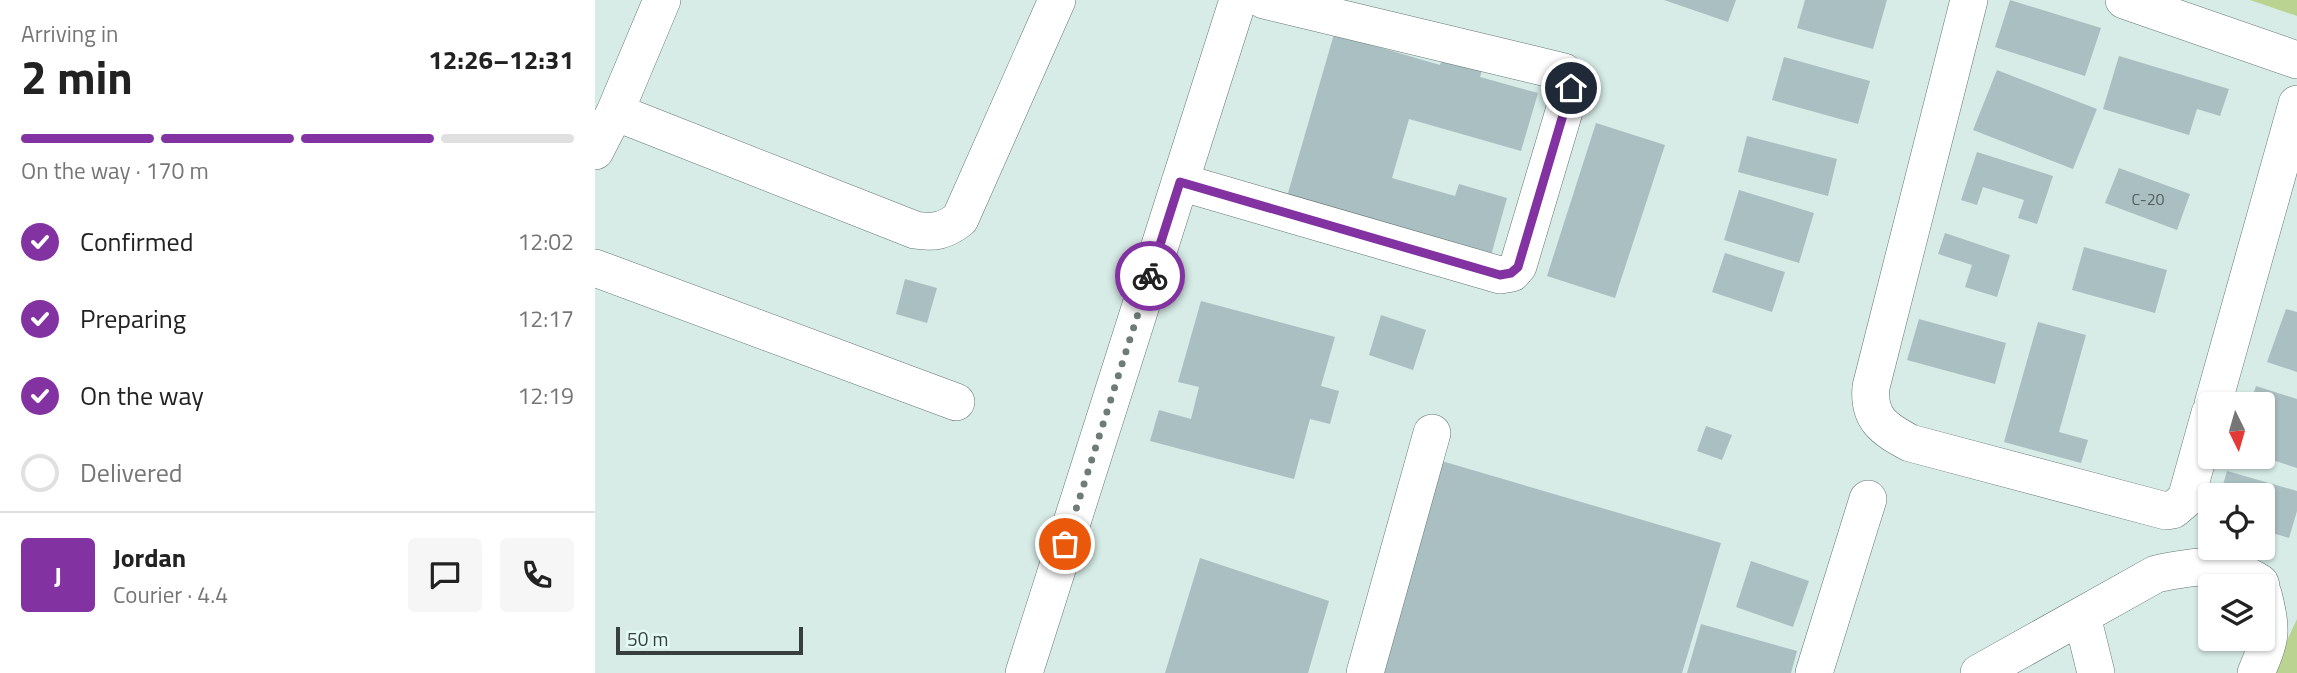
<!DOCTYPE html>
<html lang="en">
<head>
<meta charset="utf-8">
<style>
  body { margin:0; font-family:"Titillium Web",sans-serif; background:#f6f6f6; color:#222; height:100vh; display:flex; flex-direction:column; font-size:26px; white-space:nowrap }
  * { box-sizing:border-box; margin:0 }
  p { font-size:23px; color:#767676 }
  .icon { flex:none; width:38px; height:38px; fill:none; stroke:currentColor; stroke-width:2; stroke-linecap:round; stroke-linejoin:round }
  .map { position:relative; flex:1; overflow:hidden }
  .sheet { display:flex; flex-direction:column; background:#fff; width:595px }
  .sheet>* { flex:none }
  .needle { width:46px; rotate:175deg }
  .tools { position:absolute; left:1603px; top:392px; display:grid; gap:14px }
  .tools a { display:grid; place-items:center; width:77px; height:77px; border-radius:7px; background:#fff; box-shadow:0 2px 5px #0004; font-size:35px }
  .scale { position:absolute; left:21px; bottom:18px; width:187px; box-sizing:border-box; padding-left:7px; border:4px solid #363f3c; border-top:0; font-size:19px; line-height:24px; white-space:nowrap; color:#363f3c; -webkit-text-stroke:5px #e4faf4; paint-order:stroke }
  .pin { position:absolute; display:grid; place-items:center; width:60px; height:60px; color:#fff; margin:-30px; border:4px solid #fff; border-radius:50%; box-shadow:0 2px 7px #0007 }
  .courier { position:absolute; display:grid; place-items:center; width:70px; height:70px; margin:-35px; border:5px solid #8332a2; border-radius:50%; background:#fff; color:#222; box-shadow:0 2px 9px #0007 }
  .summary em { font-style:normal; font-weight:700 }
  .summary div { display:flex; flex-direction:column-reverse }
  .summary { display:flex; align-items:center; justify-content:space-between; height:119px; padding:0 21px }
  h1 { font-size:46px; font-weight:700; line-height:52px }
  .bar { display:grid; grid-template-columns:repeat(4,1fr); gap:10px 7px; align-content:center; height:84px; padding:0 21px }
  .bar i { height:9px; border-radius:5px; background:#e0e0e0 }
  .bar .active { background:#8332a2 }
  .bar p { grid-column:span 4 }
  .line { display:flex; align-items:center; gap:18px; padding:0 21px; border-top:2px solid #e0e0e0 }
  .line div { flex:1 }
  .round { display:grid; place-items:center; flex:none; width:74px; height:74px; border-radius:7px; background:#f6f6f6 }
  ol { padding:0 21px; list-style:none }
  li { display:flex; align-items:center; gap:21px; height:77px }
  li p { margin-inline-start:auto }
  li .icon { padding:7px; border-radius:50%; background:#8332a2; color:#fff; stroke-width:4 }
  li:last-child { color:#767676 }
  li i { width:38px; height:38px; border:4px solid #e0e0e0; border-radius:50% }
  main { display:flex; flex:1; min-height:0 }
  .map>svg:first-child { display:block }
  .green { fill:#bbd391 }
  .building { fill:#aabfc2 }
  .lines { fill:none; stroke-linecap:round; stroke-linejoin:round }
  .minor-casing { stroke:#627571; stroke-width:38 }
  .minor { stroke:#fff; stroke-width:37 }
  .done { stroke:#6e7c78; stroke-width:7; stroke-dasharray:0 12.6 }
  .route { stroke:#8332a2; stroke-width:9 }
  .labels { text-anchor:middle; stroke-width:5; stroke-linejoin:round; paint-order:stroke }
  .number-label { font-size:16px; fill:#535f5e }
</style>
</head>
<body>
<main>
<section class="sheet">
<div class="summary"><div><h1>2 min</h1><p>Arriving in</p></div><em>12:26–12:31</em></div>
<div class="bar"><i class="active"></i><i class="active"></i><i class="active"></i><i></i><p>On the way · 170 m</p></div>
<ol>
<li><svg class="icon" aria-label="check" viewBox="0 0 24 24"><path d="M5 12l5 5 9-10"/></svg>Confirmed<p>12:02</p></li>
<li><svg class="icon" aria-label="check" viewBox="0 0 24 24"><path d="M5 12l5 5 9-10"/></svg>Preparing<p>12:17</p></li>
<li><svg class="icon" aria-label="check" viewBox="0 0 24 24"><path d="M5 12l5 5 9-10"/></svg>On the way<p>12:19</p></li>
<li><i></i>Delivered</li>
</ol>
<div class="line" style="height:126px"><b class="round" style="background:#8332a2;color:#fff">J</b><div><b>Jordan</b><p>Courier · 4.4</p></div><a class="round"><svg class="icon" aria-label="chat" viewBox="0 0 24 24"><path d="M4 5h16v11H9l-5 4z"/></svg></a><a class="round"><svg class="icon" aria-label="phone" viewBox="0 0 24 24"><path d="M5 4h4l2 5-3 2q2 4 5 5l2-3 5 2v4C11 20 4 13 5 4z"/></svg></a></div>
</section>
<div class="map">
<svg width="1702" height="673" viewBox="0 0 1702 673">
  <rect width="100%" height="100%" fill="#d7ece7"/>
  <path class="green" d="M1655 0H1702V16Z
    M1702 619V673H1677Z"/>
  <path class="building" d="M1069 0H1141L1133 22Z
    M1210 0H1292L1278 49 1202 28Z
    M1415 0 1506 28 1490 76 1400 47Z
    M739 34 845 65 850 49 890 60 885 77 943 93 926 151 814 119 797 178 860 196 864 184 912 198 895 259 691 200Z
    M1524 56 1634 89 1625 116 1602 109 1594 135 1508 109Z
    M1189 57 1275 81 1263 124 1177 100Z
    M1402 70 1502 109 1478 169 1378 130Z
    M1001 123 1070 145 1020 298 952 276Z
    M1152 136 1242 159 1233 196 1143 172Z
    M1382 152 1458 176 1442 224 1423 218 1429 200 1388 187 1382 205 1366 200Z
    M1524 168 1595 194 1582 230 1510 203Z
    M1144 190 1219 213 1204 263 1129 240Z
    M1350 233 1415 255 1402 297 1370 287 1377 265 1343 254Z
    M1489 247 1572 270 1560 313 1477 290Z
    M1130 253 1190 272 1177 312 1117 292Z
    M310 279 342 288 332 323 301 314Z
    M606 301 740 337 726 386 744 391 735 424 715 419 699 479 555 441 564 410 596 419 604 387 583 382Z
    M1691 309 1702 312V372L1672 362Z
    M786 315 831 330 818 370 774 355Z
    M1324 319 1411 343 1400 384 1312 360Z
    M1443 322 1491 335 1464 432 1493 440 1486 463 1409 442Z
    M1661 386 1702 399V468L1668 457V404H1655Z
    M1111 426 1137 435 1127 460 1102 451Z
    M840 459 1126 543 1087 673H776Z
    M1632 471 1702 491V511L1694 538 1668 530V495H1625Z
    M605 558 734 601 713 673H570Z
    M1156 561 1214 581 1198 627 1141 607Z
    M1106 624 1202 651 1196 673H1092Z"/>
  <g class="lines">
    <g class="minor-casing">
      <path id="minor" d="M1374 0 1276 387C1273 419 1289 429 1315 443L1571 511 1578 510 1591 499 1615 413
        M1529 0 1702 60
        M20 112 320 230C339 233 350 231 365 219L462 0
        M0 151 20 112 67 0
        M585 182 905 275 917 273 923 266 976 88 975 77 969 72 669 0
        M0 268 361 402
        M1618 404 1702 104
        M1487 616 1501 673
        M429 673 643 0
        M770 673 837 433
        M1219 673 1273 499
        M1384 673 1561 574C1599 566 1631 560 1665 583L1666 586
        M1661 673C1676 638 1678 631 1668 594"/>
    </g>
    <use href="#minor" class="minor"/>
  </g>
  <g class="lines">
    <path class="done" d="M470 544 555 276"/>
    <path class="route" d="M555 276 585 182 905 275 916 273 923 267 976 88"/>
  </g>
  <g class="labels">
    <g class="number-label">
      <text x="1553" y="205">C-20</text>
    </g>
  </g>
</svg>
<div class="tools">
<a><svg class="needle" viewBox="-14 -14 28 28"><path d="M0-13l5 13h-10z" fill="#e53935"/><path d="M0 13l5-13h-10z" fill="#767676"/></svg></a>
<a><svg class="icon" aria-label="locate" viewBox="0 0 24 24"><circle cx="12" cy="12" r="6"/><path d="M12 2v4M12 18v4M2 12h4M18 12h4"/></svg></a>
<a><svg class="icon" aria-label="layers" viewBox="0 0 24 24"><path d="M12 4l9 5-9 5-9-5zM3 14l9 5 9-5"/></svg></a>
</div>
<div class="scale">50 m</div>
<div class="pin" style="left:470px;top:544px;background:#ea580c"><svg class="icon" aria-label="bag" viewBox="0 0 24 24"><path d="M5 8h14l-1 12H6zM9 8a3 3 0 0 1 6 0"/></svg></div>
<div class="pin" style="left:976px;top:88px;background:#1f2937"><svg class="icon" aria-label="home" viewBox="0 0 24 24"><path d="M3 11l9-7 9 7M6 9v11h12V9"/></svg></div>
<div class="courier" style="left:555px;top:276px"><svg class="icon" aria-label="bike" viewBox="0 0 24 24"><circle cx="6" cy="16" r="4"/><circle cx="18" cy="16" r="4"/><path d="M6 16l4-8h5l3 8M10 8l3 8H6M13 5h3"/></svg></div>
</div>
</main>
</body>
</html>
